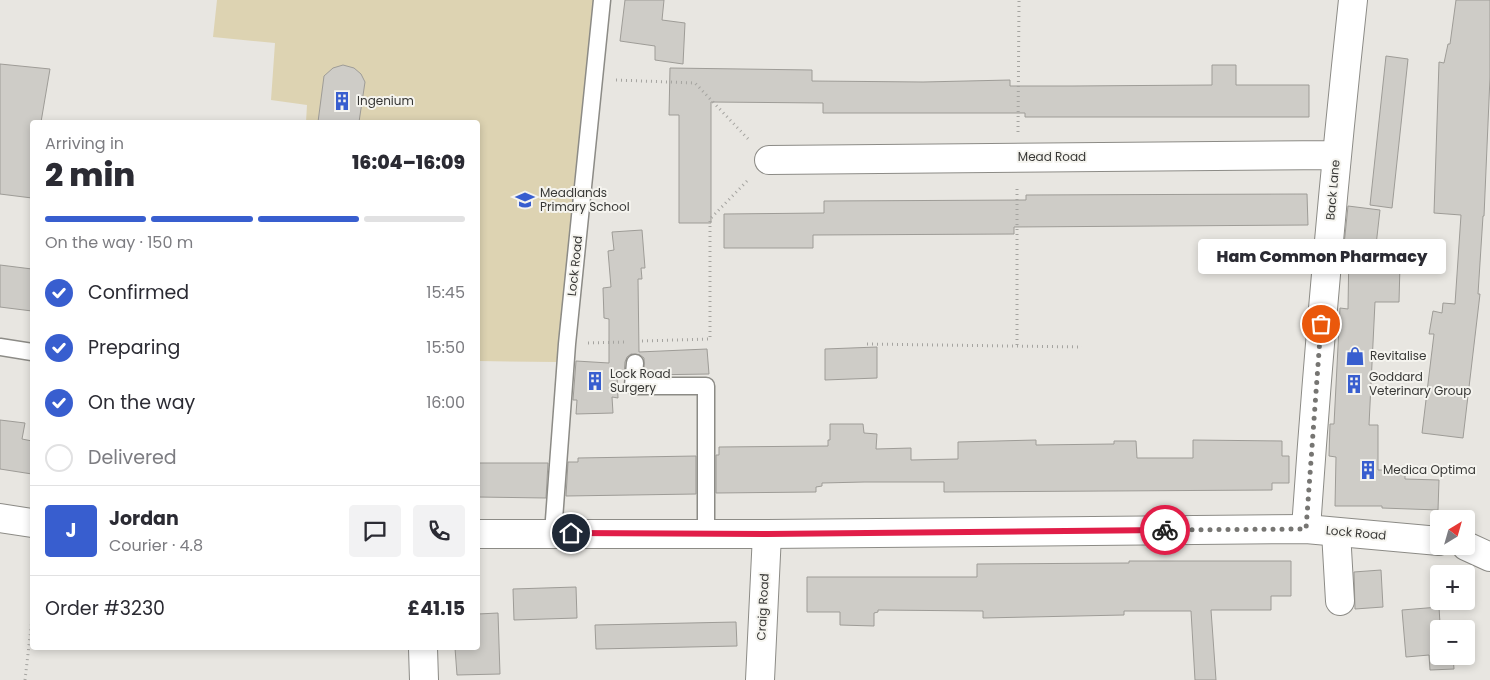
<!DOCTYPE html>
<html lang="en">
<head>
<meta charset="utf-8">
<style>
  body { margin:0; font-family:Poppins,sans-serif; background:#f2f2f3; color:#2b2b33; height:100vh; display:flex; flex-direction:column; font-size:19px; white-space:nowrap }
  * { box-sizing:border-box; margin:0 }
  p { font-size:16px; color:#7c7c81 }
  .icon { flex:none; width:28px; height:28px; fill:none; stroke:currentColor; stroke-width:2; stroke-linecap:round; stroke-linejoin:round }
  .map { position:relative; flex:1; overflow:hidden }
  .sheet { position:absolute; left:30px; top:120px; width:450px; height:530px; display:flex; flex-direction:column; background:#fff; border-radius:5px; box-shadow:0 2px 8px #0003 }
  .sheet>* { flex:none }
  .needle { width:32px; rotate:37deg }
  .fabs { position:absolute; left:1430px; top:510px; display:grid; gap:10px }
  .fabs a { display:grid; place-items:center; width:45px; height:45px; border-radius:5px; background:#fff; box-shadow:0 2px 8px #0003; font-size:25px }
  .pin { position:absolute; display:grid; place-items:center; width:42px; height:42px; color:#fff; margin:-21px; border:2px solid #fff; border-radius:50%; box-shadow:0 1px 5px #0007 }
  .courier { position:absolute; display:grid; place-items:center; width:50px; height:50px; margin:-25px; border:4px solid #e11d48; border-radius:50%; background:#fff; color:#222; box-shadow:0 1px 6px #0007 }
  .bubble { position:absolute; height:35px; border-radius:5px; background:#fff; box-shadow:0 2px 8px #0003; font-size:16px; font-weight:800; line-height:35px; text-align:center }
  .headline em { font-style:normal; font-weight:800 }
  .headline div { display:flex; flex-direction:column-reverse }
  .headline { display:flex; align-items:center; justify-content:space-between; height:85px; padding:0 15px }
  h1 { font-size:32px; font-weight:800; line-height:38px }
  .bar { display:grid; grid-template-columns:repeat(4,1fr); gap:8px 5px; align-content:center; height:60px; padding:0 15px }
  .bar i { height:6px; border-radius:4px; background:#e1e1e2 }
  .bar .active { background:#385ecf }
  .bar p { grid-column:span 4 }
  .line { display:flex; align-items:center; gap:12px; padding:0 15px; border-top:1px solid #e1e1e2 }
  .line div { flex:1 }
  .round { display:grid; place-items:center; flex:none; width:52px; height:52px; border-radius:5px; background:#f2f2f3 }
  ol { padding:0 15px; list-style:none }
  li { display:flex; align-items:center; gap:15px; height:55px }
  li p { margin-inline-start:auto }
  li .icon { padding:5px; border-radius:50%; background:#385ecf; color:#fff; stroke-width:4 }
  li:last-child { color:#7c7c81 }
  li i { width:28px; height:28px; border:2px solid #e1e1e2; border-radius:50% }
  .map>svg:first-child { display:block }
  .green { fill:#ddd3b2 }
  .building { fill:#ceccc7; stroke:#9e9c97 }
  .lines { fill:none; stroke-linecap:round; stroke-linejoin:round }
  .service-casing { stroke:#8c8b86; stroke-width:19 }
  .minor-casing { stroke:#8c8b86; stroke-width:30 }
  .tertiary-casing { stroke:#8c8b86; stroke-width:30 }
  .path { stroke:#a5a4a0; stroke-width:3; stroke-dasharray:1 4; stroke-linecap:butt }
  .service { stroke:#fff; stroke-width:16 }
  .minor { stroke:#fff; stroke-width:28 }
  .tertiary { stroke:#fff; stroke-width:28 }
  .done { stroke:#767572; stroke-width:5; stroke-dasharray:0 9 }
  .route { stroke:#e11d48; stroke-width:6 }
  .labels { text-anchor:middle; stroke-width:4; stroke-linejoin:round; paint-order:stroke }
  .poi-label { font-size:12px; fill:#383836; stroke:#f5f4ef; text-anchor:start }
  .street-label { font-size:12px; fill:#383836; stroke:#f5f4ef }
</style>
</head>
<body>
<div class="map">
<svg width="1490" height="680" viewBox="0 0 1490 680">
  <rect width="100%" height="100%" fill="#e8e6e1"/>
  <path class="green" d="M217 0H594L557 362 478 361V122H306L307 105 271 100 275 43 213 37Z"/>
  <path class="building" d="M625 0H664L662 20 685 23 683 64 655 60V46L620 41Z
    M1456 0H1490V77L1484 216H1483L1478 294H1480L1463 438 1422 433 1434 334H1429L1433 311 1442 313 1443 303 1455 304 1461 215 1434 213 1439 62 1444 63 1448 44H1450Z
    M1386 56 1408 59 1392 208 1370 205Z
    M0 64 50 69 41 122H32V198L0 194Z
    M343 65 354 68 361 74 365 82 359 122H318L324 76 333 68Z
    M1212 65H1236V85H1309V117H1025V113H823V103L711 102V223H679V115H669L670 68 812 70V81L923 82 1010 80V86H1073L1212 85Z
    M1307 194 1308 225 1014 227V234L813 235V248H724V214L824 213V201L1026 200V195Z
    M1348 206 1380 210 1374 263 1400 264 1399 302H1375L1369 425H1378V470H1405V479L1439 480 1438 510 1382 508V506H1335L1336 457 1329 456 1330 424H1334L1340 308 1348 309 1349 246 1344 245Z
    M642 230 645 268H641L642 279H638L639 352 707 349 709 374 644 375V358L640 355 631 354 627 357 625 362 624 375H617L618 398 612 397 613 413 576 414 577 400H573L576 361 609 363V319L604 318 603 288 611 287 608 251 614 250 612 232Z
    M0 265 32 269V311L0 307Z
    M877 347V378L825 380V349Z
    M0 420 25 423 22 439 32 441V474L0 469Z
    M830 424H863L864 433 877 434 876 449 911 448V460L958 459V442L1036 440V445L1114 444V441H1136L1137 458H1193V440L1282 441V456H1289V483H1272V490L944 492V482H864L822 483V486L816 487V492L716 493V455H719V447L828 446V440H830Z
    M696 456V494L566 496 568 462H578V458Z
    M478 463H548L546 498 478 497Z
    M1129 561H1291V596H1271V610H1211L1216 680H1195L1191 611H1124V615L983 618V611L878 610V612L874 613V626L840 625V612H807V577H977V564L1129 563Z
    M1381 570 1383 607 1355 609 1354 572Z
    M576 587 577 618 514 620 513 589Z
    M1439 607 1440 624H1451V629H1439V656H1453L1454 669 1430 670 1429 655 1406 657 1402 610Z
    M498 613 500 674 457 675 455 648H478V614Z
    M736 622 737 646 596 649 595 625Z"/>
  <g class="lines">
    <g class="service-casing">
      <path id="service" d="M0 347 32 352
        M635 363 633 386H706V534
        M553 533 567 344 602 0"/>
    </g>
    <g class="minor-casing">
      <path id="minor" d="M769 160 1336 155
        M1306 529C1318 352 1334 176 1353 0
        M1336 532 1340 601
        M423 648 424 680
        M760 680 767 534"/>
    </g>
    <g class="tertiary-casing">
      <path id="tertiary" d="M0 518 32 523
        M478 534H767L1306 529 1439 541
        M1466 546 1490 557"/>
    </g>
    <path class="path" d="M616 80 695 83 750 141
      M1018 132 1019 0
      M642 341 710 339V219L749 179
      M588 343 626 342
      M867 344 1082 347
      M1017 345V186
      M25 680 32 619"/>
    <use href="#service" class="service"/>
    <use href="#minor" class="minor"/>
    <use href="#tertiary" class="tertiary"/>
  </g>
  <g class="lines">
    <path class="done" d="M1165 530 1306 529 1321 324"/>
    <path class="route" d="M571 533 767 534 1165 530"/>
  </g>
  <defs>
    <g id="building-bare" transform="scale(1.5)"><path d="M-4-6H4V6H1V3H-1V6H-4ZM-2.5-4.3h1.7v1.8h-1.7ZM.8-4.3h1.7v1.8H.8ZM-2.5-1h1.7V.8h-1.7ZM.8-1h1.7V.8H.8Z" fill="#385ecf" stroke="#f5f4ef" stroke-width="2.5" paint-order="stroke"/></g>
    <g id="school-bare" transform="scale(1.5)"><path d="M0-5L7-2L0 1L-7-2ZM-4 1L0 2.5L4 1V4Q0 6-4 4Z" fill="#385ecf" stroke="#f5f4ef" stroke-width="2.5" paint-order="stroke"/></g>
    <g id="shop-bare" transform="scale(1.5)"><path d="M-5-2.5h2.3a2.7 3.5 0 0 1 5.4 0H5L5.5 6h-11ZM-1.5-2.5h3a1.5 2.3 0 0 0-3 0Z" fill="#385ecf" stroke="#f5f4ef" stroke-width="2.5" paint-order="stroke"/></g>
  </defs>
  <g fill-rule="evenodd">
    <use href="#building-bare" x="342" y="101"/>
    <use href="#school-bare" x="525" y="200"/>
    <use href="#shop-bare" x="1355" y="356"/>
    <use href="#building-bare" x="595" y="381"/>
    <use href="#building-bare" x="1354" y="384"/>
    <use href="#building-bare" x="1368" y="470"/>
  </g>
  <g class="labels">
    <g class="poi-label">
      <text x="357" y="105">Ingenium</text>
      <text x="540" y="197">Meadlands<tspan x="540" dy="14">Primary School</tspan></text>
      <text x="1370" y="360">Revitalise</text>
      <text x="610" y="378">Lock Road<tspan x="610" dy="14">Surgery</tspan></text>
      <text x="1369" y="381">Goddard<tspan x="1369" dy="14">Veterinary Group</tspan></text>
      <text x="1383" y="474">Medica Optima</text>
    </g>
    <g class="street-label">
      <text x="1052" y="161">Mead Road</text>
      <text transform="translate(1333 190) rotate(-85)" y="4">Back Lane</text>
      <text transform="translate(575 266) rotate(-84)" y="4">Lock Road</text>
      <text transform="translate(1356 533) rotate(5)" y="4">Lock Road</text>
      <text transform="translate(763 607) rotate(-87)" y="4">Craig Road</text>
    </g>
  </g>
</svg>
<div class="fabs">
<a><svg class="needle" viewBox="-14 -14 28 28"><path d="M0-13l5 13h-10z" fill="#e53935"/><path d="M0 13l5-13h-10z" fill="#7c7c81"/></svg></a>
<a>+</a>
<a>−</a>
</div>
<div class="pin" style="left:1321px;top:324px;background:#ea580c"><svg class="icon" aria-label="bag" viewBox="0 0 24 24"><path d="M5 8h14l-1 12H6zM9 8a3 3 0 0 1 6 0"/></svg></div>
<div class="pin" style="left:571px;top:533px;background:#1f2937"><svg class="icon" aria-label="home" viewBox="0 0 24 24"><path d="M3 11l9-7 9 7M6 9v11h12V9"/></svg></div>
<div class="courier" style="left:1165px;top:530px"><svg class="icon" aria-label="bike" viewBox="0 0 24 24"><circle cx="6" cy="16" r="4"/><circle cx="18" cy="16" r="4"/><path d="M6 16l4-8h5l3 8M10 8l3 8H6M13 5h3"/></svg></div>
<div class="bubble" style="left:1198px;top:239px;width:248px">Ham Common Pharmacy</div>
<section class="sheet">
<div class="headline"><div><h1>2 min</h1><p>Arriving in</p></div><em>16:04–16:09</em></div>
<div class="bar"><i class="active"></i><i class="active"></i><i class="active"></i><i></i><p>On the way · 150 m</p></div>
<ol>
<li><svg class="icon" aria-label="check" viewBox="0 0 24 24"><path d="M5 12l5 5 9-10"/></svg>Confirmed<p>15:45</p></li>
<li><svg class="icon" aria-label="check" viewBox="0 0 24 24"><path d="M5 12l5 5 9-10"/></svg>Preparing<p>15:50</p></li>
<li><svg class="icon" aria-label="check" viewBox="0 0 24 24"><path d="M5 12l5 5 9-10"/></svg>On the way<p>16:00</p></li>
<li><i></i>Delivered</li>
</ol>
<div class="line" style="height:90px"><b class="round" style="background:#385ecf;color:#fff">J</b><div><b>Jordan</b><p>Courier · 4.8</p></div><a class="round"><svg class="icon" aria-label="chat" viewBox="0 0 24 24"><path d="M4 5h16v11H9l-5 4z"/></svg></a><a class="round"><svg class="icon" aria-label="phone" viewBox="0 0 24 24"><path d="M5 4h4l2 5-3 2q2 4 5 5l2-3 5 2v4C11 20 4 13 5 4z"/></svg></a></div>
<div class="line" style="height:65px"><div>Order #3230</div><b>£41.15</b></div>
</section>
</div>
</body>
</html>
